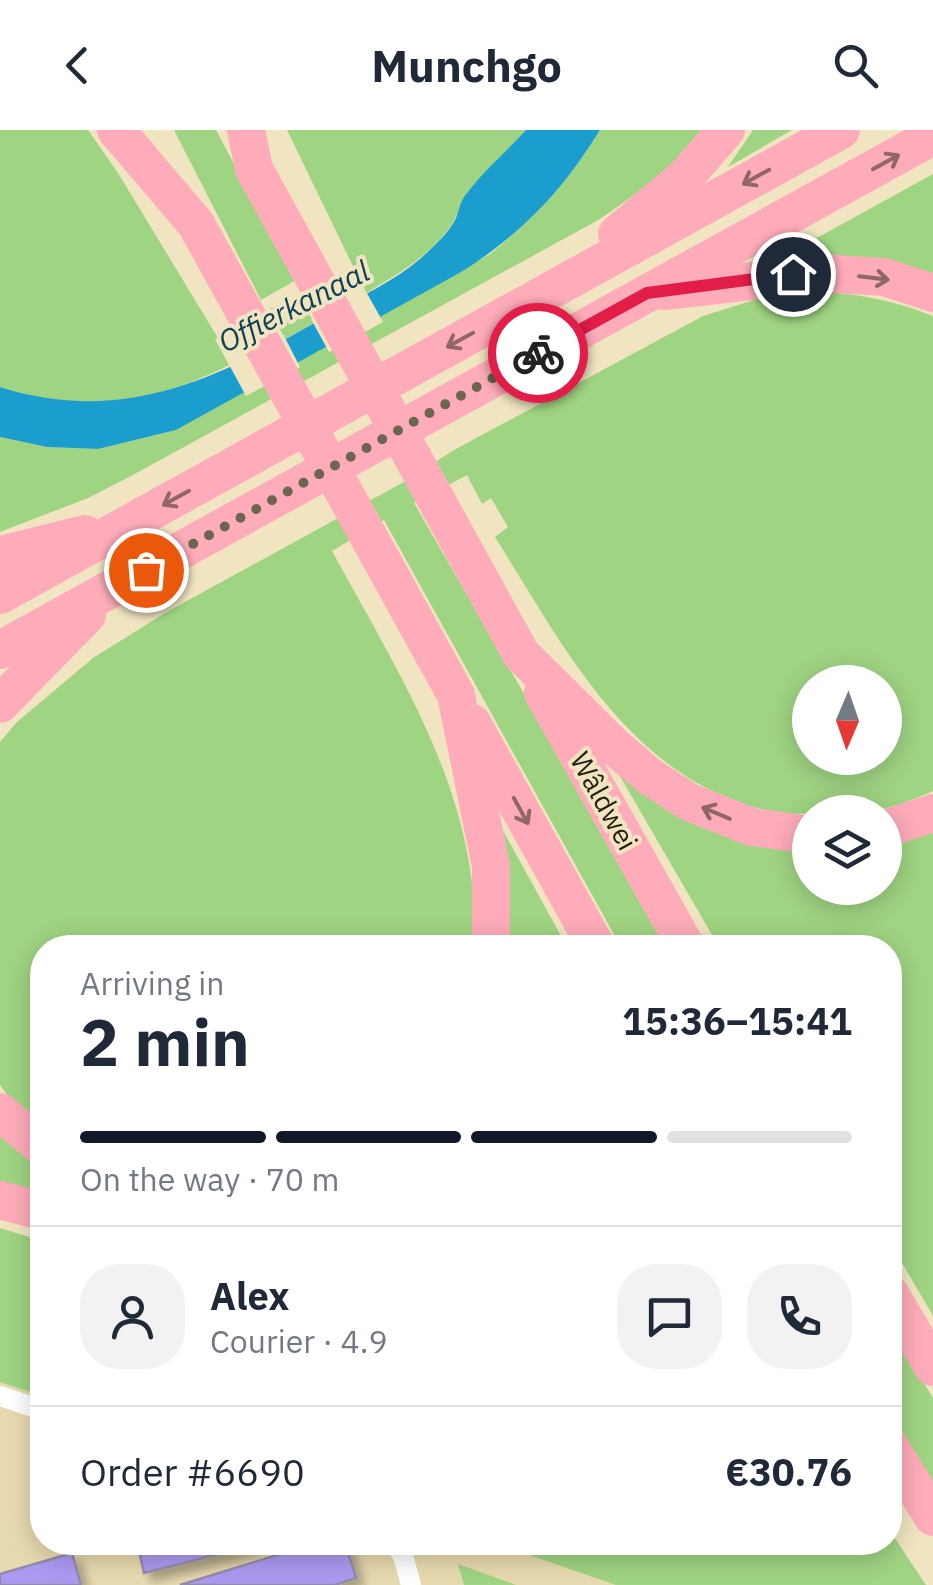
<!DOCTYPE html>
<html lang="en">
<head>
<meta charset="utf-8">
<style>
  body { margin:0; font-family:"IBM Plex Sans",sans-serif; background:#f2f2f3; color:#1f2937; height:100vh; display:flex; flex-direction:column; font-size:38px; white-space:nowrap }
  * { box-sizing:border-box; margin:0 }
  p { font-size:32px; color:#747a83 }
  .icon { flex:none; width:55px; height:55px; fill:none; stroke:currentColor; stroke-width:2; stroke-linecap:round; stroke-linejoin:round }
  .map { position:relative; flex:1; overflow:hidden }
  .details { position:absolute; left:30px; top:805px; width:872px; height:620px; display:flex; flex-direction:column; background:#fff; border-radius:40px; box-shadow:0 5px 25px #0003 }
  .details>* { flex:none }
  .needle { width:65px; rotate:182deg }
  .buttons { position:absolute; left:792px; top:535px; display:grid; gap:20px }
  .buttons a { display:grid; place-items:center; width:110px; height:110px; border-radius:50%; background:#fff; box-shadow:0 5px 25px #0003; font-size:50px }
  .pin { position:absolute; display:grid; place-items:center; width:85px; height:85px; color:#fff; margin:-42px; border:5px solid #fff; border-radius:50%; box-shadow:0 2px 10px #0007 }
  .courier { position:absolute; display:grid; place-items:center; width:100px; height:100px; margin:-50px; border:8px solid #e11d48; border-radius:50%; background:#fff; color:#222; box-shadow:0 2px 12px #0007 }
  .head em { font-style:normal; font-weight:700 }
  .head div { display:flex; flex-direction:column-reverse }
  .head { display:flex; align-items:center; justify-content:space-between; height:170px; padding:0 50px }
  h1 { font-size:65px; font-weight:700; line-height:75px }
  .bar { display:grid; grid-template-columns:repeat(4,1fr); gap:15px 10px; align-content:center; height:120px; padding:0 50px }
  .bar i { height:12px; border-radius:8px; background:#e0e1e3 }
  .bar .current { background:#111827 }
  .bar p { grid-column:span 4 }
  .line { display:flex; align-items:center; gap:25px; padding:0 50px; border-top:2px solid #e0e1e3 }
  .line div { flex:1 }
  .round { display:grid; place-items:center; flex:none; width:105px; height:105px; border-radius:40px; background:#f2f2f3 }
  header { display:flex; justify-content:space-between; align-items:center; height:130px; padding:0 50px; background:#fff; font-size:45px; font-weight:700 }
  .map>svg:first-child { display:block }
  .built { fill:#e8dab0 }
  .green { fill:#9fd482; fill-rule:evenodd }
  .water { fill:#1b9ece }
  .pier { fill:#f1e5c1 }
  .building { fill:#ac9af1; stroke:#918cad; stroke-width:2.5; filter:url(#shadow) }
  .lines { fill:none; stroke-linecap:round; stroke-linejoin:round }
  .street { stroke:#fff; stroke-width:20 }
  .highway { stroke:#feacb9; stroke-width:38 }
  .oneway { stroke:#916666 }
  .done { stroke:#6c654f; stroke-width:10; stroke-dasharray:0 18 }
  .route { stroke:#e11d48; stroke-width:12 }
  .labels { text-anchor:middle; stroke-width:8; stroke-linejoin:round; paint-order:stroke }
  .street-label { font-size:28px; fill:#242012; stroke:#f1e5c1 }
  .water-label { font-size:30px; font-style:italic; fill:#0f4156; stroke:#f1e5c1 }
</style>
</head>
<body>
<header><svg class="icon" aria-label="back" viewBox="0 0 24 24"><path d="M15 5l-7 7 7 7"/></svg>Munchgo<svg class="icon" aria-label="search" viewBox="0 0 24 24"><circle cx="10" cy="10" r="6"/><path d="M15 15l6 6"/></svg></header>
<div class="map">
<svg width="933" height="1455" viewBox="0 0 933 1455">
  <defs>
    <filter id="shadow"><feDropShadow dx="8" dy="8" stdDeviation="5" flood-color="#0004"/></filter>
  </defs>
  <rect width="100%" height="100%" fill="#f1e5c1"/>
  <path class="built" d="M0 1175 42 1188V1412L841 1413 904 1455H0Z"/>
  <path class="green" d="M0 0H88L118 43 218 208 215 209 229 235C152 274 83 283 0 257Z
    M174 0H216L296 150 261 170Z
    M287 0H526C508 20 485 40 468 62 460 73 458 85 451 96 429 126 398 144 366 163Z
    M600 0H710L678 34 600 89 131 346 88 368 0 402V307L47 317 98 319 176 300 490 124C535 88 570 50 600 0Z
    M753 0H792L728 37Z
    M933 44V155L766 136Z
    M808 161C853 163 891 169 933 186V661C911 671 885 681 860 682 846 683 829 679 815 682 795 687 766 681 743 674 621 632 560 510 495 407L508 397 491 368 482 374 467 345 414 373 670 817H621L384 390 332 421C400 546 482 670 474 817L42 818V991L8 966 0 955V612L17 592 93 528 165 483 402 353 454 320 703 186 757 169ZM810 552H885V628H810Z
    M299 166 314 193 285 209 269 179Z
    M617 641 810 715V758H885V709L933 694V1186L890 1112V818L719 817Z
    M500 695 567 817H504Z
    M0 995 42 1029V1078L0 1066Z
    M0 1098 42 1111V1266L0 1252Z
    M890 1197 933 1268V1353L890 1283Z
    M890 1401 926 1455H616L494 1413 890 1412Z
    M458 1434 516 1455H464Z"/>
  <path class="water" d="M526 0H600C564 59 521 105 461 142L176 300 98 319 47 317 0 307V257C127 297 222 246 330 184 360 166 395 151 421 128 433 117 449 103 456 88 459 80 460 74 464 67 481 43 506 22 526 0Z"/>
  <path class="pier" d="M364 158 383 192 329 222 311 189Z
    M283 204 300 237 246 266 227 231Z"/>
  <path class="building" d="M137 1412H255V1415L144 1443Z
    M319 1412H345L356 1448 335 1455H180Z
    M72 1423 81 1455H0V1444Z"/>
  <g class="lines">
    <path class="street" d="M0 1266 42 1280
      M395 1412 404 1429 411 1455"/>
    <path class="highway" d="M116 0 196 94 456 565 491 736V818
      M246 0 254 39 521 524 614 616 649 646 689 672 752 697 810 705
      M617 104 685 47 726 0
      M664 161 822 143 884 147 933 163
      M0 425 85 404
      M0 465 841 0
      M0 520 933 6
      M543 563 687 818
      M0 574 87 485
      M472 593 597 818
      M885 699 933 683
      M0 982 42 1017
      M0 1070 42 1081
      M890 1164 933 1237
      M890 1317 933 1387"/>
  </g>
  <defs><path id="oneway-shaft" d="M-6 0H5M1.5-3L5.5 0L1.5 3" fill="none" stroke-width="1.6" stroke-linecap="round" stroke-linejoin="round" transform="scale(2.5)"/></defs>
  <g class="oneway">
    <use href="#oneway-shaft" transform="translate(886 32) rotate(-29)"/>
    <use href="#oneway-shaft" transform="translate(756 47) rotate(151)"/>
    <use href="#oneway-shaft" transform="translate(874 148) rotate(7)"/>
    <use href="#oneway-shaft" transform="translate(460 210) rotate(151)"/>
    <use href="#oneway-shaft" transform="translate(176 368) rotate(151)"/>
    <use href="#oneway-shaft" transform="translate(521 681) rotate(61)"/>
    <use href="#oneway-shaft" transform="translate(716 683) rotate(-157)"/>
  </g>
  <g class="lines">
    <path class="done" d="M146 440 538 223"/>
    <path class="route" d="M538 223 647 163 793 144"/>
  </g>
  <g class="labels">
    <g class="street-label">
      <text transform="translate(604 671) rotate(61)" y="10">Wâldwei</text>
    </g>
    <g class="water-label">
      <text transform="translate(294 177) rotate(-27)" y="10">Offierkanaal</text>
    </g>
  </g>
</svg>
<div class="buttons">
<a><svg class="needle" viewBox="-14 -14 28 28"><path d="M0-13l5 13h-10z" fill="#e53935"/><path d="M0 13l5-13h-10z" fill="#747a83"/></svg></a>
<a><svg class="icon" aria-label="layers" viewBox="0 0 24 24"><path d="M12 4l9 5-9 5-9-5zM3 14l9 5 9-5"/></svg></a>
</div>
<div class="pin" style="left:146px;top:440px;background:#ea580c"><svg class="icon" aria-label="bag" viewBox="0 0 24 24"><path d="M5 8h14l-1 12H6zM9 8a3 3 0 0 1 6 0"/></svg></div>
<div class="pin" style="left:793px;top:144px;background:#1f2937"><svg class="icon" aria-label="home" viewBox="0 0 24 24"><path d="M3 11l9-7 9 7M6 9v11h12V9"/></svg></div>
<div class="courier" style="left:538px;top:223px"><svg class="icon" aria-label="bike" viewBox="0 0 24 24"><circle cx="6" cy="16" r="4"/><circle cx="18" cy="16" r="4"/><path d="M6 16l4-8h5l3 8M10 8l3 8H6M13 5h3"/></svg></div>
<section class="details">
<div class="head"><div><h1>2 min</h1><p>Arriving in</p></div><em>15:36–15:41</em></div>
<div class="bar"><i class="current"></i><i class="current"></i><i class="current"></i><i></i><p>On the way · 70 m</p></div>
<div class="line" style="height:180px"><a class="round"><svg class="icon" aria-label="person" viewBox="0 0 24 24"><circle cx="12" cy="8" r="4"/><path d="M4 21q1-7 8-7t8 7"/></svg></a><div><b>Alex</b><p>Courier · 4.9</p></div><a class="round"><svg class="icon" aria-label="chat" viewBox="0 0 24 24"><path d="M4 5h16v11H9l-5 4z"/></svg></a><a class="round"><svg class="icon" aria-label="phone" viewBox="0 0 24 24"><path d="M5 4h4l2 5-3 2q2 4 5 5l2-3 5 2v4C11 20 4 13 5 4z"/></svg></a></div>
<div class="line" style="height:130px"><div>Order #6690</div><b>€30.76</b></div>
</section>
</div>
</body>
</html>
